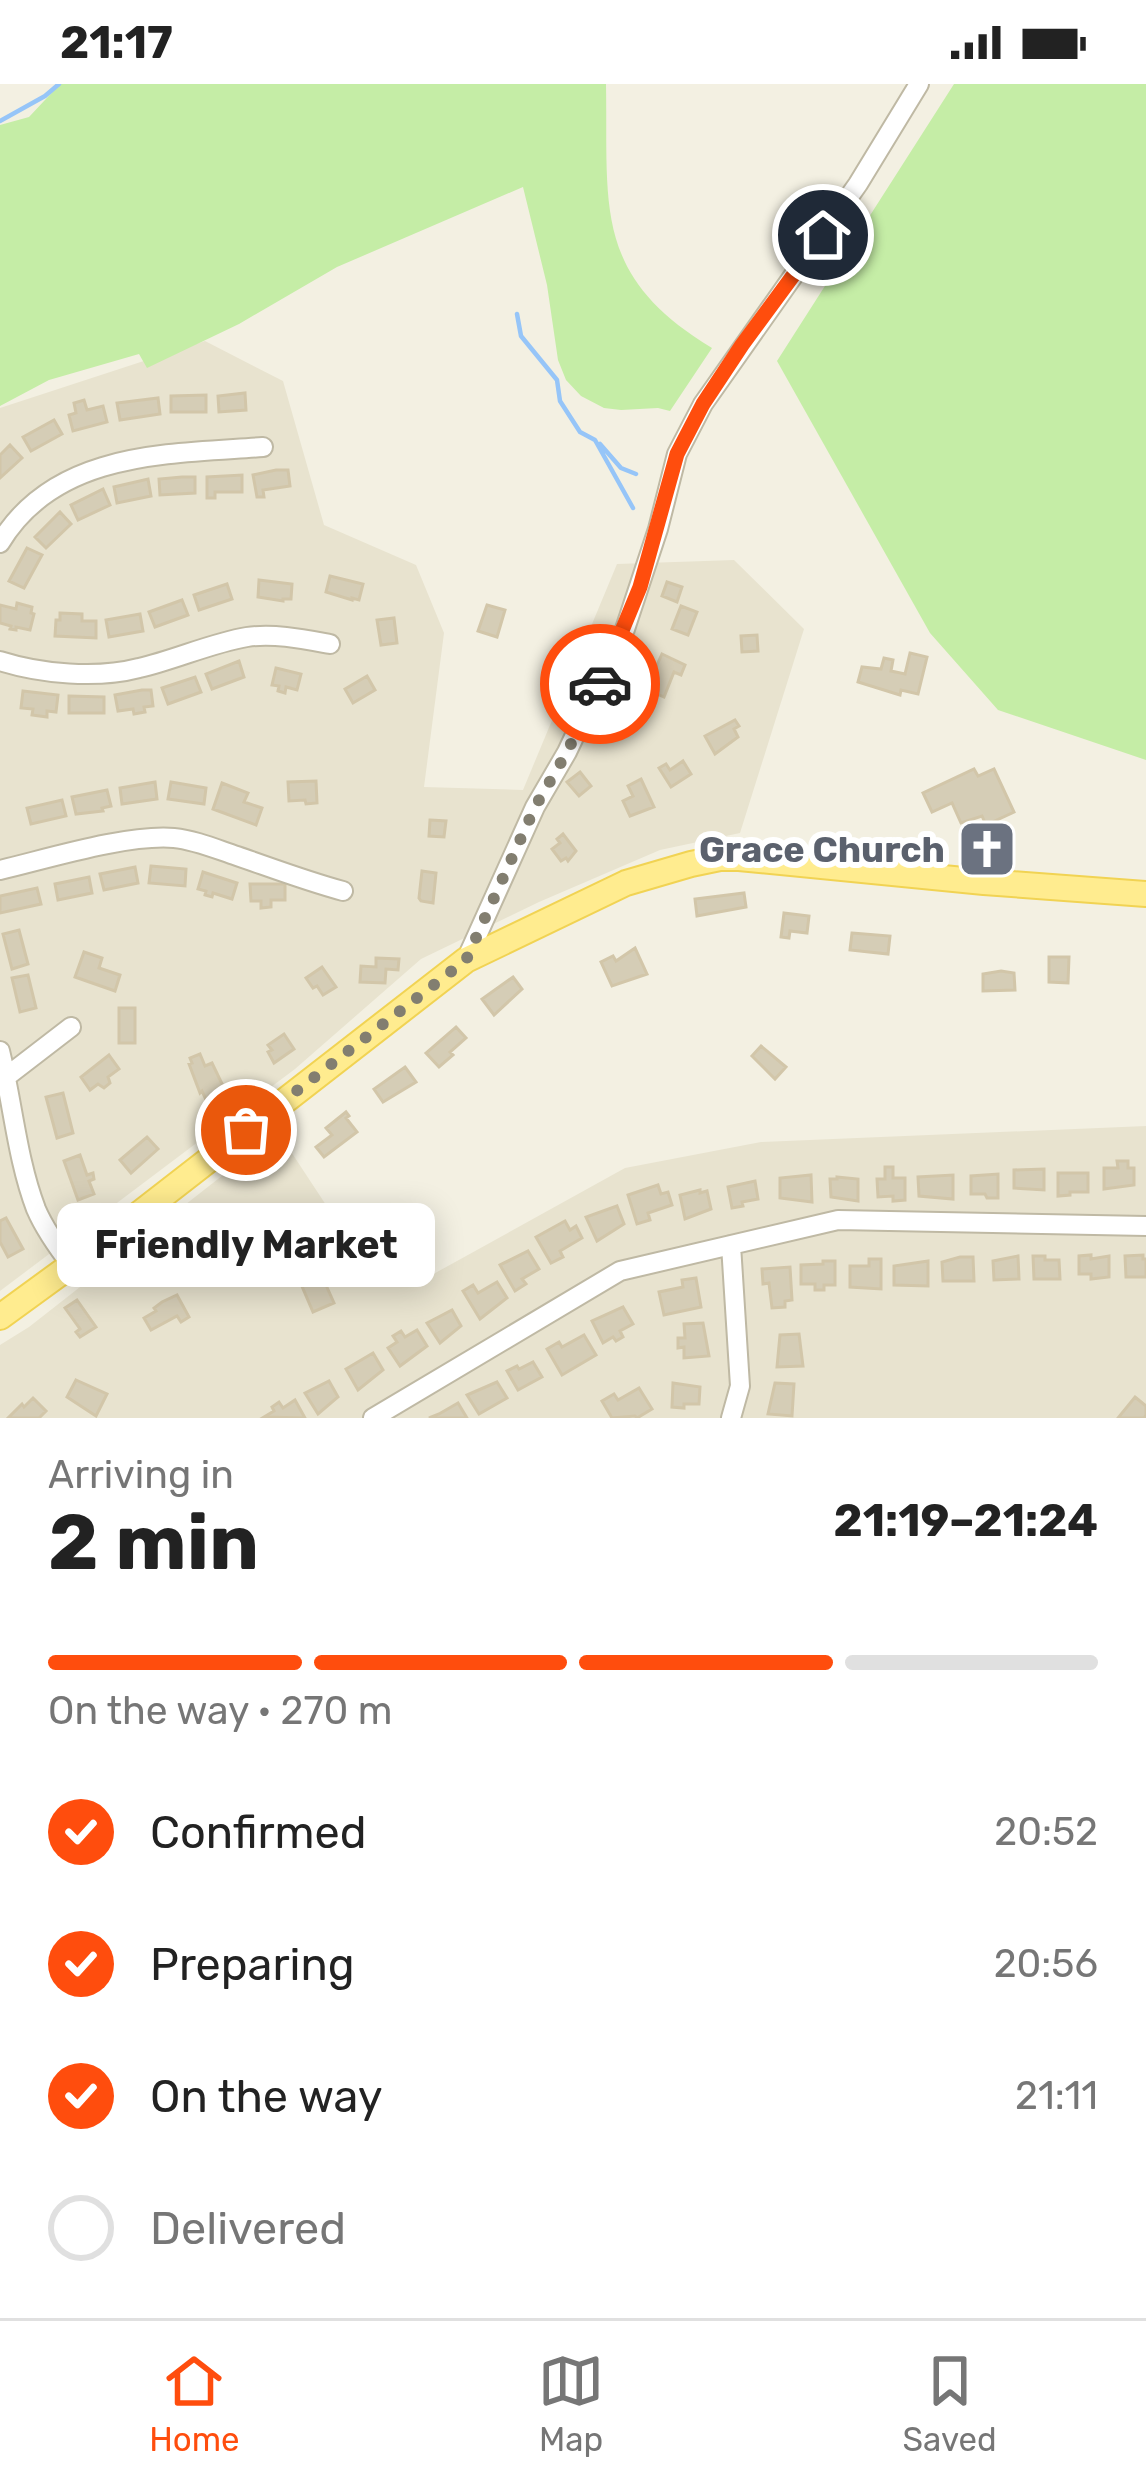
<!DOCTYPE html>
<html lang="en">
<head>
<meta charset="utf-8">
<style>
  body { margin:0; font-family:Rubik,sans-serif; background:#f6f6f6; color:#222; height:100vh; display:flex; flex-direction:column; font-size:45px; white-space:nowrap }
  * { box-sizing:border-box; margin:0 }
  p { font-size:39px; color:#767676 }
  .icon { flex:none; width:66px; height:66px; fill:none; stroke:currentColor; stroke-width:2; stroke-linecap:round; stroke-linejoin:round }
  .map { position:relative; height:1334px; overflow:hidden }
  .panel { display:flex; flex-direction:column; background:#fff; flex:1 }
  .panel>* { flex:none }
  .pin { position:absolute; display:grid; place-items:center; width:102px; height:102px; color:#fff; margin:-51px; border:6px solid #fff; border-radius:50%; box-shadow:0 3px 12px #0007 }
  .courier { position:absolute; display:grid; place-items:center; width:120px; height:120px; margin:-60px; border:9px solid #ff4d0d; border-radius:50%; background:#fff; color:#222; box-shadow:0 3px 15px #0007 }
  .bubble { position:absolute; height:84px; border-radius:18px; background:#fff; box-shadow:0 6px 30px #0003; font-size:39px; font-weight:700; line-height:84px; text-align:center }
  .summary em { font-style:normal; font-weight:700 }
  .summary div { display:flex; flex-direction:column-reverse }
  .summary { display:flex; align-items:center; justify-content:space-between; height:204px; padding:0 48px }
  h1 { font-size:78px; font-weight:700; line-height:90px }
  .bar { display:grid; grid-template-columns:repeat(4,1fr); gap:18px 12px; align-content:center; height:144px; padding:0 48px }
  .bar i { height:15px; border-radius:9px; background:#e0e0e0 }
  .bar .selected { background:#ff4d0d }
  .bar p { grid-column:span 4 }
  ol { padding:0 48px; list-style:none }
  li { display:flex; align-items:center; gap:36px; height:132px }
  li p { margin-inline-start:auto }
  li .icon { padding:12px; border-radius:50%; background:#ff4d0d; color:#fff; stroke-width:4 }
  li:last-child { color:#767676 }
  li i { width:66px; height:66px; border:6px solid #e0e0e0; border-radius:50% }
  .status { display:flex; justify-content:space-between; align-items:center; height:84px; padding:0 60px; background:#fff; direction:ltr }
  .status svg { height:33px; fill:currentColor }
  .tabs { display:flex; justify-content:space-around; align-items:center; height:168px; border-top:3px solid #e0e0e0; background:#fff; font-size:33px; color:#767676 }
  .tabs a { display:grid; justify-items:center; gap:6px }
  .tabs .selected { color:#ff4d0d }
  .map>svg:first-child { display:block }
  .residential { fill:#e8e3cf }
  .green { fill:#c5eda6 }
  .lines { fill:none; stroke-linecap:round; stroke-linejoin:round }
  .stream { stroke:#96c5f8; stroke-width:4.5 }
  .building { fill:#d5cdb6; stroke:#d2c6a9; stroke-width:3 }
  .minor-casing { stroke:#bfb9a4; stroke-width:22 }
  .major-casing { stroke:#f1d353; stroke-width:28 }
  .minor { stroke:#fff; stroke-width:18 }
  .major { stroke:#ffec8f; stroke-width:24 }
  .done { stroke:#827e70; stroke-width:12; stroke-dasharray:0 21.6 }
  .route { stroke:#ff4d0d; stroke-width:15 }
  .labels { text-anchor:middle; stroke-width:12; stroke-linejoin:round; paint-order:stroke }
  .worship-label { font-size:36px; font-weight:bold; fill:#5b616d; stroke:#fff; text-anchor:end }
</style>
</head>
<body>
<div class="status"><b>21:17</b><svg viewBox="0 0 49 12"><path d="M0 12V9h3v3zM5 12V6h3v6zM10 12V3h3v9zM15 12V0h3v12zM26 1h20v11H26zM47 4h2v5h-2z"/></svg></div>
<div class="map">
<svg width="1146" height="1334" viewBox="0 0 1146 1334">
  <rect width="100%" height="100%" fill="#f3f0e2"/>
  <path class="residential" d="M205 257 283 297 324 441 416 481 444 549 424 703 523 706 617 480 734 476 804 545 740 749 660 766 539 818 421 875 295 985 0 1207V324Z
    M1146 1042V1334H0V1261L29 1243 278 1048 328 1124 410 1203 625 1084 761 1058Z"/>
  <path class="green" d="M60 0H606C608 124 593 192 712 264L670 327 658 324 621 326 604 324 581 312 566 296 558 276 547 201 523 103 337 183 239 240 147 284 139 270 49 296 0 322V41L29 33Z
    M954 0H1146V676L998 626 930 549 777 277Z"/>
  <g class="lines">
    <path class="stream" d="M0 37 45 12 59 0
      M517 230 521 252 557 296 560 317 580 348 595 356 633 424
      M600 360 621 384 636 390"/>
  </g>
  <path class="building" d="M245 309 246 326 219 328 218 312Z
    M206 311V328H171V312Z
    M158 314 160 330 120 336 117 319Z
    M84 316 87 326 103 322 107 338 73 347 69 331 76 329 74 319Z
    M54 336 62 350 31 367 23 353Z
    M10 361 22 374 0 394V371Z
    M276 386H288L290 402 263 406 264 413H257L253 391Z
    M242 391V408H215V414H207V393Z
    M182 393H195V409L160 411 159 395Z
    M148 395 151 412 117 419 114 403Z
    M103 405 110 421 78 436 71 421Z
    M60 428 71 440 46 464 35 453Z
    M27 464 42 471 24 504 9 497Z
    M330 492 363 500 359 516 352 514V516L326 508Z
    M259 496 292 500 291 515H283V517L258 513Z
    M667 498 682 503 677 518 662 512Z
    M227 500 232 515 199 526 194 511Z
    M182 516 188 531 155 543 149 528Z
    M17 519 32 523 31 529 34 530 30 546 16 543V546L10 545 11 542 0 539V521L16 525Z
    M487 521 505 526 497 553 478 547Z
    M681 522 697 528 688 551 672 545Z
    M60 529 82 530V537H96V554L55 552 56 536H60Z
    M140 530 143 547 109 553 106 536Z
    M394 534 397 559 381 561 377 536Z
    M757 551 758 567 742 568 741 552Z
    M910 569 927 573 918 610 901 606 900 611 858 598 862 583 881 585 884 574 893 576 891 587 905 590Z
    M662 570 685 581 681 591 674 588 664 613 646 605Z
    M239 577 244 593 212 605 206 590Z
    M276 584 301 590 297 606 286 603 285 609 278 607 279 602 272 601Z
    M367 592 375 606 353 619 345 605Z
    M195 593 201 608 168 620 162 604Z
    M142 606H151L153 622 144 623 145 628 134 630 133 625 118 627 115 611Z
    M23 607 58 611 56 628 47 627V633L32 631 33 625 21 624Z
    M69 612 104 613V629H69Z
    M735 636 739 642 734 645 738 653 715 670 705 652Z
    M683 677 691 690 671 703 659 684 666 680 670 686Z
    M974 685 978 692 994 685 1014 728 986 741 982 732 961 739 952 719 932 728 923 709Z
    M580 688 591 702 579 712 567 698Z
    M641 695 654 723 630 732 623 717 633 712 628 702Z
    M316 697 317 719 306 720 305 716 289 717 288 698Z
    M155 698 157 715 122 720 120 704Z
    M171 698 206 704 204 720 168 715Z
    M222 699 248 709 244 718 262 724 256 741 213 725Z
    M107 706 111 722 102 724 103 727 76 730 72 713Z
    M62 716 66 732 31 740 27 724Z
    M430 736 446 737 444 753 429 752Z
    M563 750 576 767 568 777 566 774 561 777 552 765 560 759 557 755Z
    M151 782 186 785 185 802 149 799Z
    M135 783 138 799 104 806 100 790Z
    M422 787 436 789 433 819 421 817 419 814Z
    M203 788 237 799 232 815 213 809 212 813 205 811 206 807 198 805Z
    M89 793 92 809 58 816 55 800Z
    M250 800H285V816H271V823L261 824V817H251Z
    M37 804 41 820 0 829V812Z
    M744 809 746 823 697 832 695 815Z
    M784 829 809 832 807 849 790 847 789 854 781 853Z
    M19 846 28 880 12 885 3 850Z
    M852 849 890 852 888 870 850 866Z
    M635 864 647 890 612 902 601 878 613 872 616 877Z
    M84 868 102 874 99 884 120 891 115 907 75 893Z
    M1049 873H1069L1068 899 1049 898Z
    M376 874 399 875 398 886 386 885 385 899 360 898 361 882 376 883Z
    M322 883 336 903 323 911 317 902 313 904 306 894Z
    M1001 887 1014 889 1015 906 983 907V890Z
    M28 891 36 924 20 928 12 894Z
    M513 893 522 905 494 931 482 915Z
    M119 924H135V959H119Z
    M456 943 466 954 450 968 453 971 439 983 426 969Z
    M284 950 294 965 274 979 268 968 272 966 268 961Z
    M761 962 786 983 775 995 752 972Z
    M200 970 205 982 212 979 225 1006 220 1009 222 1014 208 1020 202 1007 200 1009 189 980 192 979 190 974Z
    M109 971 119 985 108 993 110 999 104 1004 98 1000 90 1006 81 993Z
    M405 983 416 998 383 1018 374 1005Z
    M63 1009 73 1049 57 1054 46 1013Z
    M346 1028 349 1032 346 1034 357 1048 324 1073 316 1063 332 1051 326 1044Z
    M147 1053 158 1065 131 1089 120 1076Z
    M80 1071 87 1091 93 1089 94 1095 89 1097 94 1110 78 1116 64 1077Z
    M1117 1077H1128V1084H1134V1101L1104 1105V1084H1118Z
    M885 1083H893V1094H905V1116L893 1117V1112L878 1113 877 1095H885Z
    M1044 1085V1106L1014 1104V1086Z
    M1058 1089H1088V1108H1070V1111L1058 1112Z
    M998 1090V1114H987L985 1110H971V1092Z
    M811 1091 812 1118 780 1114V1094Z
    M953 1091V1115L919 1112 918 1093Z
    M837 1093 858 1095V1117L831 1113 830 1095H837Z
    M755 1097 758 1115 742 1118 743 1122 732 1124 728 1103Z
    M658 1101 661 1110 668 1108 672 1121 648 1129 650 1136 637 1140 628 1111Z
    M700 1106V1109L707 1107 711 1125 685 1135 680 1111Z
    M617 1122 624 1140 597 1157 586 1133Z
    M6 1134 23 1165 8 1173 0 1158V1137Z
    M245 1135 258 1154 225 1174 229 1181 216 1190 198 1165Z
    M565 1137 570 1146 576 1142 582 1154 560 1167 563 1173 551 1179 536 1153Z
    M528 1167 539 1185 522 1195 526 1200 515 1207 500 1181Z
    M336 1168 347 1191 326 1201 334 1219 313 1228 298 1193 319 1184 316 1177Z
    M1091 1171V1175L1109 1172V1193L1091 1195V1190H1079V1172Z
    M1143 1171V1175H1146V1193H1126L1125 1172Z
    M1018 1172 1019 1195 994 1196 993 1177Z
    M1033 1172H1045V1176H1059L1060 1195H1034Z
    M960 1173H973L974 1197H943L942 1178Z
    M869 1175H881V1205L850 1203V1182H869Z
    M823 1177H835V1201H824V1206H815V1200H801V1181L823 1180Z
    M928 1177V1202L894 1201V1182Z
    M790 1183 792 1216 785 1217V1223L772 1224 769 1199 763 1200 762 1185Z
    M696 1194 701 1223 664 1231 659 1208 683 1203 682 1196Z
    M497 1198 507 1214 480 1235 463 1207 473 1201 478 1209Z
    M177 1211 189 1233 181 1238 177 1232 151 1246 144 1234 156 1227 154 1224 162 1218Z
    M77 1216 96 1243 80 1253 76 1248 80 1245 65 1224Z
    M623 1223 633 1240 620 1247 623 1253 616 1257 613 1253 603 1259 592 1237Z
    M452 1226 461 1242 440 1259 427 1239Z
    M703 1239 709 1272 684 1274V1263L678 1264V1254H685L684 1240Z
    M417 1246 427 1262 400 1282 388 1264 397 1258 393 1252 401 1247 405 1253Z
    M799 1250 803 1282 777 1283 780 1251Z
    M584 1251 596 1271 562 1291 547 1265 559 1258 562 1263Z
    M373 1269 383 1286 358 1306 346 1285Z
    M533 1278 542 1293 518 1306 507 1287 517 1282 519 1285Z
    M76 1296 107 1310 96 1332 67 1313Z
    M329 1297 338 1313 318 1330 305 1309Z
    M497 1298 507 1314 479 1330 467 1311Z
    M673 1299 700 1303 699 1320H684V1324L672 1323Z
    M775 1299 794 1300 792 1332 768 1330Z
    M639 1304 652 1325 637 1334 635 1332 612 1334 602 1317 614 1310 618 1316Z
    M1135 1313 1146 1322V1331L1144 1334H1118Z
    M33 1314 46 1327 39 1334H8L22 1320 24 1323Z
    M295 1316 305 1334 264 1333 274 1327 272 1323 279 1318 283 1324Z
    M458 1319 467 1334H429L439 1330Z"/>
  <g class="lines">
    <g class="minor-casing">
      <path id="minor" d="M0 459C55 367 168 370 263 363
        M0 577C41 590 97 595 139 584 175 576 211 559 247 553 274 549 303 555 330 560
        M0 786C47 775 127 750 174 754 195 756 216 765 237 772 272 784 306 797 343 807
        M466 876 535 723 567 668 625 545 658 445 677 370 703 320 858 100 919 0
        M0 967C13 1020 17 1075 36 1125 45 1146 58 1164 72 1182
        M6 993 71 943
        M731 1161 740 1302 731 1334
        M373 1334 620 1187 838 1136 1146 1142"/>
    </g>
    <g class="major-casing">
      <path id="major" d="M0 1233 103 1158 466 876 626 799 691 780 720 774H739L984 798 1146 810"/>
    </g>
    <use href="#minor" class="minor"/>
    <use href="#major" class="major"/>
  </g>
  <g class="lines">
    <path class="done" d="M246 1046 466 876 535 723 567 668 600 600"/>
    <path class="route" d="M600 600 640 503 677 370 703 320 742 261 823 151"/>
  </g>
  <defs>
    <g id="church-square" transform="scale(3)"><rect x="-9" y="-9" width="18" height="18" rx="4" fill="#6b7280" stroke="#fff"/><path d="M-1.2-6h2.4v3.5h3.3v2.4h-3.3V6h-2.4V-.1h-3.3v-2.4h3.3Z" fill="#fff"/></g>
  </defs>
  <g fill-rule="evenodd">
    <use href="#church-square" x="987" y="765"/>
  </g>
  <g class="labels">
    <g class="worship-label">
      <text x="945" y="778">Grace Church</text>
    </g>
  </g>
</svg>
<div class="pin" style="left:246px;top:1046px;background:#ea580c"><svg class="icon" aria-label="bag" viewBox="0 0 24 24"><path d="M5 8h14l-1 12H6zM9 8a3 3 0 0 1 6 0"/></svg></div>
<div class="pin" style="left:823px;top:151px;background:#1f2937"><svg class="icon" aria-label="home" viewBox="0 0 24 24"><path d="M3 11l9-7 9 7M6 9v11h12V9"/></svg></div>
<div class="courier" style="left:600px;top:600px"><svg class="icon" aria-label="car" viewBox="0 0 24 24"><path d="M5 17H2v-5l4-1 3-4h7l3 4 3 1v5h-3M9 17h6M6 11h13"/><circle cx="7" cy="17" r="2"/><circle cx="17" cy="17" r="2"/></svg></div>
<div class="bubble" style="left:57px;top:1119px;width:378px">Friendly Market</div>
</div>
<section class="panel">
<div class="summary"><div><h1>2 min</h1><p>Arriving in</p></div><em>21:19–21:24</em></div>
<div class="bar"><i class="selected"></i><i class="selected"></i><i class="selected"></i><i></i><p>On the way · 270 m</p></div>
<ol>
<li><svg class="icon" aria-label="check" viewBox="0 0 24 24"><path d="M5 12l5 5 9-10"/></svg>Confirmed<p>20:52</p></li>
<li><svg class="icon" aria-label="check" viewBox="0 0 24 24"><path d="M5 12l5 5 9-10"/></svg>Preparing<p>20:56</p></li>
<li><svg class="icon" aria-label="check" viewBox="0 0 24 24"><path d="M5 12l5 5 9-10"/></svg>On the way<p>21:11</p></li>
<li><i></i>Delivered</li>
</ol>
</section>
<nav class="tabs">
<a class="selected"><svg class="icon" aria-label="home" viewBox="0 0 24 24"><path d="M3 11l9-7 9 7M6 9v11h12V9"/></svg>Home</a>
<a><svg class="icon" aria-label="map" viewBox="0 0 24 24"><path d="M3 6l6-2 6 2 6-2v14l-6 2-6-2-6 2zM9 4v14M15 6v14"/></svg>Map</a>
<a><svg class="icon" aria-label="saved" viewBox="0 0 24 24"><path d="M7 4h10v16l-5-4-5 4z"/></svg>Saved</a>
</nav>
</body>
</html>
